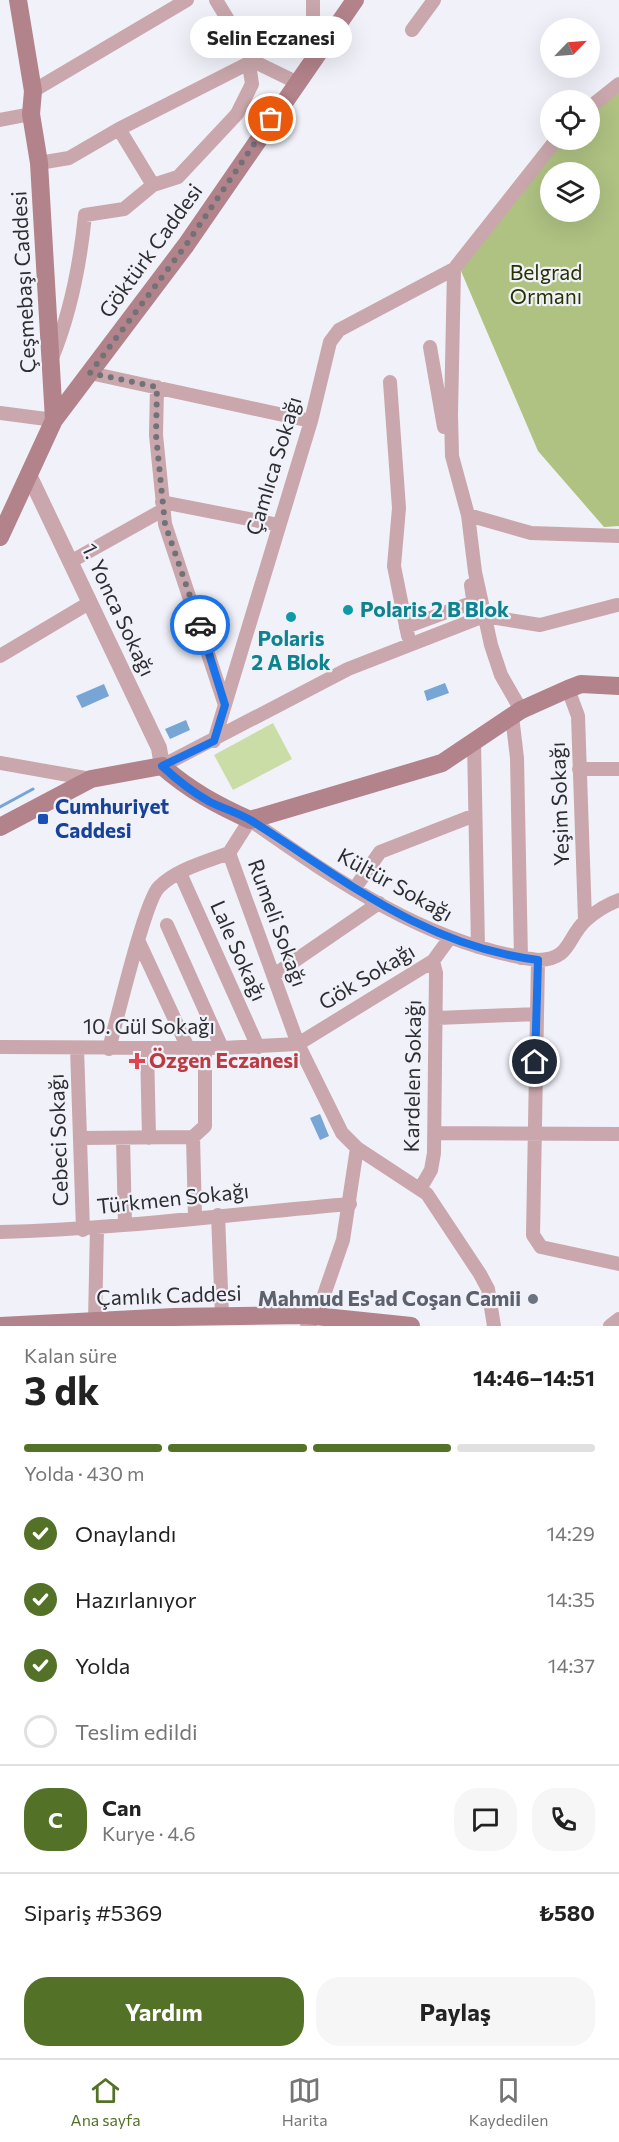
<!DOCTYPE html>
<html lang="tr">
<head>
<meta charset="utf-8">
<style>
  body { margin:0; font-family:Commissioner,sans-serif; background:#f6f6f6; color:#222; height:100vh; display:flex; flex-direction:column; font-size:22px; white-space:nowrap }
  * { box-sizing:border-box; margin:0 }
  p { font-size:20px; color:#767676 }
  .icon { flex:none; width:33px; height:33px; fill:none; stroke:currentColor; stroke-width:2; stroke-linecap:round; stroke-linejoin:round }
  .map { position:relative; height:1326px; overflow:hidden }
  .details { display:flex; flex-direction:column; background:#fff; flex:1 }
  .details>* { flex:none }
  .needle { width:39px; rotate:65deg }
  .controls { position:absolute; left:540px; top:18px; display:grid; gap:12px }
  .controls a { display:grid; place-items:center; width:60px; height:60px; border-radius:50%; background:#fff; box-shadow:0 6px 24px #0002; font-size:30px }
  .pin { position:absolute; display:grid; place-items:center; width:51px; height:51px; color:#fff; margin:-26px; border:3px solid #fff; border-radius:50%; box-shadow:0 2px 6px #0007 }
  .courier { position:absolute; display:grid; place-items:center; width:60px; height:60px; margin:-30px; border:4px solid #1a73e8; border-radius:50%; background:#fff; color:#222; box-shadow:0 2px 8px #0007 }
  .bubble { position:absolute; height:42px; border-radius:21px; background:#fff; box-shadow:0 6px 24px #0002; font-size:20px; font-weight:700; line-height:42px; text-align:center }
  .overview em { font-style:normal; font-weight:700 }
  .overview div { display:flex; flex-direction:column-reverse }
  .overview { display:flex; align-items:center; justify-content:space-between; height:102px; padding:0 24px }
  h1 { font-size:39px; font-weight:700; line-height:45px }
  .bar { display:grid; grid-template-columns:repeat(4,1fr); gap:9px 6px; align-content:center; height:72px; padding:0 24px }
  .bar i { height:8px; border-radius:4px; background:#e0e0e0 }
  .bar .active { background:#537127 }
  .bar p { grid-column:span 4 }
  .line { display:flex; align-items:center; gap:15px; padding:0 24px; border-top:2px solid #e0e0e0 }
  .line div { flex:1 }
  .round { display:grid; place-items:center; flex:none; width:63px; height:63px; border-radius:24px; background:#f6f6f6 }
  ol { padding:0 24px; list-style:none }
  li { display:flex; align-items:center; gap:18px; height:66px }
  li p { margin-inline-start:auto }
  li .icon { padding:6px; border-radius:50%; background:#537127; color:#fff; stroke-width:4 }
  li:last-child { color:#767676 }
  li i { width:33px; height:33px; border:3px solid #e0e0e0; border-radius:50% }
  .cta { display:flex; gap:12px; margin-top:auto; padding:12px 24px }
  .cta a { flex:1; height:69px; border-radius:24px; background:#537127; color:#fff; font-size:24px; font-weight:700; line-height:69px; text-align:center }
  .cta a+a { background:#f6f6f6; color:#222 }
  .tab-bar { display:flex; justify-content:space-around; align-items:center; height:84px; border-top:2px solid #e0e0e0; background:#fff; font-size:16px; color:#767676 }
  .tab-bar a { display:grid; justify-items:center; gap:3px }
  .tab-bar .active { color:#537127 }
  .map>svg:first-child { display:block }
  .green { fill:#cbdda7 }
  .forest { fill:#afc282; fill-rule:evenodd }
  .water { fill:#76a5d6 }
  .lines { fill:none; stroke-linecap:round; stroke-linejoin:round }
  .stream { stroke:#76a5d6; stroke-width:3 }
  .minor { stroke:#c9a7ac; stroke-width:14 }
  .tertiary { stroke:#c9a7ac; stroke-width:16 }
  .secondary { stroke:#b3838b; stroke-width:18 }
  .done { stroke:#717277; stroke-width:6; stroke-dasharray:0 10.8 }
  .route { stroke:#1a73e8; stroke-width:8 }
  .culture-dot { fill:#0f9aa8; stroke:#f0f1f9; stroke-width:2 }
  .transit-dot { fill:#1a4fb4; stroke:#f0f1f9; stroke-width:2 }
  .health-dot { fill:#e0444e; stroke:#f0f1f9; stroke-width:2 }
  .worship-dot { fill:#6b7280; stroke:#f0f1f9; stroke-width:2 }
  .labels { text-anchor:middle; stroke-width:4.5; stroke-linejoin:round; paint-order:stroke }
  .street-label { font-size:21px; fill:#2d2e31; stroke:#f0f1f9 }
  .park-label { font-size:21px; fill:#273201; stroke:#f0f1f9 }
  .culture-label { font-size:21px; font-weight:bold; fill:#0d838f; stroke:#f0f1f9; text-anchor:start }
  .transit-label { font-size:21px; font-weight:bold; fill:#164399; stroke:#f0f1f9; text-anchor:start }
  .health-label { font-size:21px; font-weight:bold; fill:#be3a42; stroke:#f0f1f9; text-anchor:start }
  .worship-label { font-size:21px; font-weight:bold; fill:#5b616d; stroke:#f0f1f9; text-anchor:end }
</style>
</head>
<body>
<div class="map">
<svg width="619" height="1326" viewBox="0 0 619 1326">
  <rect width="100%" height="100%" fill="#f0f1f9"/>
  <path class="green" d="M273 723 292 759 233 790 214 755Z"/>
  <path class="forest" d="M619 87V526L604 527 538 451 461 271 506 199 561 140H590V111ZM550 172H590V212H550Z"/>
  <path class="water" d="M445 683 449 693 427 701 424 691Z
    M104 684 109 696 82 708 76 696Z
    M186 720 190 730 170 739 165 729Z
    M320 1114 329 1136 320 1140 310 1118Z"/>
  <g class="lines">
    <path class="stream" d="M0 807 33 789"/>
    <path class="minor" d="M216 0 253 61 296 82
      M313 0V27L320 49
      M412 30 434 0
      M33 91 187 0
      M590 107 619 84
      M0 120 31 114
      M119 129 153 185
      M39 163 69 158 119 129 253 61
      M454 269 451 414 452 456 468 515 475 572 491 645 501 675 521 710
      M430 347 444 427
      M52 358C71 312 80 265 85 215L124 209 153 185 178 177 237 114 252 84 249 64
      M90 373 311 421
      M390 382 399 508 394 566 408 636
      M157 387 156 435 165 524 225 705
      M0 413 54 420
      M162 502 279 525
      M468 515 531 533 619 536
      M70 562 163 510
      M406 627 471 603 473 599 471 585
      M0 656 89 603
      M568 689 578 716 585 920
      M512 716 517 758 521 958
      M214 741 311 421 330 342 339 330 454 269 556 140
      M474 742 478 947
      M0 763 91 779
      M162 766 348 669 484 616 540 625 617 605
      M579 769H619
      M180 873 258 1047
      M355 888 380 852 475 815
      M167 925 222 1048
      M138 940 188 1048
      M538 960 533 1235 541 1247 619 1264
      M274 975 379 903
      M437 1018 536 1014
      M0 1047 222 1048 298 1044 433 961 449 939
      M77 1048 83 1230
      M147 1048 149 1138
      M109 1049C116 1023 145 900 159 887 177 869 206 862 229 853
      M435 1133 619 1134
      M80 1138 193 1137
      M123 1138 125 1225
      M420 1189 431 1170 434 1153 436 973 433 961
      M218 1215 222 1315
      M195 1217 193 1137 205 1126V1048
      M0 1232C117 1229 233 1214 350 1204
      M95 1321 97 1228
      M307 1326 317 1315 343 1240 357 1148
      M494 1326 488 1289 480 1274 427 1194 357 1148 342 1133 298 1044 229 853 250 820C337 881 430 946 538 960 571 960 567 937 586 920 595 912 608 904 619 900
      M610 1326 619 1319"/>
    <path class="tertiary" d="M29 475 159 748 162 766"/>
    <path class="secondary" d="M18 0 33 91 31 114 39 163 54 420
      M0 537 54 420 186 245 355 0
      M0 827 91 779 162 766C189 790 217 805 250 820L442 763 521 710 568 689 581 684 619 686
      M0 1326 174 1317 305 1315 411 1326"/>
  </g>
  <g class="lines">
    <path class="done" d="M200 625 165 524 156 435 157 387 90 373 186 245 271 119"/>
    <path class="route" d="M200 625 225 705 214 741 162 766C177 780 192 792 210 802 224 809 239 813 252 821 345 880 424 946 538 960L535 1062"/>
  </g>
  <g class="culture-dot">
    <circle cx="348" cy="610" r="6"/>
    <circle cx="291" cy="617" r="6"/>
  </g>
  <rect class="transit-dot" x="37" y="813" width="12" height="12" rx="3"/>
  <path class="health-dot" d="M134 1052h6v6h6v6h-6v6h-6v-6h-6v-6h6z"/>
  <circle class="worship-dot" cx="533" cy="1299" r="6"/>
  <g class="labels">
    <g class="street-label">
      <text transform="translate(151 251) rotate(-54)" y="7">Göktürk Caddesi</text>
      <text transform="translate(24 282) rotate(-93)" y="7">Çeşmebaşı Caddesi</text>
      <text transform="translate(274 466) rotate(-73)" y="7">Çamlıca Sokağı</text>
      <text transform="translate(118 610) rotate(65)" y="7">1. Yonca Sokağı</text>
      <text transform="translate(560 804) rotate(-92)" y="7">Yeşim Sokağı</text>
      <text transform="translate(395 885) rotate(29)" y="7">Kültür Sokağı</text>
      <text transform="translate(277 923) rotate(70)" y="7">Rumeli Sokağı</text>
      <text transform="translate(238 951) rotate(66)" y="7">Lale Sokağı</text>
      <text transform="translate(367 977) rotate(-31)" y="7">Gök Sokağı</text>
      <text x="149" y="1034">10. Gül Sokağı</text>
      <text transform="translate(413 1076) rotate(-89)" y="7">Kardelen Sokağı</text>
      <text transform="translate(59 1140) rotate(-92)" y="7">Cebeci Sokağı</text>
      <text transform="translate(173 1199) rotate(-6)" y="7">Türkmen Sokağı</text>
      <text transform="translate(169 1296) rotate(-2)" y="7">Çamlık Caddesi</text>
    </g>
    <g class="park-label">
      <text x="546" y="280">Belgrad<tspan x="546" dy="24">Ormanı</tspan></text>
    </g>
    <g class="culture-label">
      <text x="360" y="617">Polaris 2 B Blok</text>
      <text x="291" y="646" text-anchor="middle">Polaris<tspan x="291" dy="24">2 A Blok</tspan></text>
    </g>
    <g class="transit-label">
      <text x="55" y="814">Cumhuriyet<tspan x="55" dy="24">Caddesi</tspan></text>
    </g>
    <g class="health-label">
      <text x="149" y="1068">Özgen Eczanesi</text>
    </g>
    <g class="worship-label">
      <text x="521" y="1306">Mahmud Es'ad Coşan Camii</text>
    </g>
  </g>
</svg>
<div class="controls">
<a><svg class="needle" viewBox="-14 -14 28 28"><path d="M0-13l5 13h-10z" fill="#e53935"/><path d="M0 13l5-13h-10z" fill="#767676"/></svg></a>
<a><svg class="icon" aria-label="locate" viewBox="0 0 24 24"><circle cx="12" cy="12" r="6"/><path d="M12 2v4M12 18v4M2 12h4M18 12h4"/></svg></a>
<a><svg class="icon" aria-label="layers" viewBox="0 0 24 24"><path d="M12 4l9 5-9 5-9-5zM3 14l9 5 9-5"/></svg></a>
</div>
<div class="pin" style="left:271px;top:119px;background:#ea580c"><svg class="icon" aria-label="bag" viewBox="0 0 24 24"><path d="M5 8h14l-1 12H6zM9 8a3 3 0 0 1 6 0"/></svg></div>
<div class="pin" style="left:535px;top:1062px;background:#1f2937"><svg class="icon" aria-label="home" viewBox="0 0 24 24"><path d="M3 11l9-7 9 7M6 9v11h12V9"/></svg></div>
<div class="courier" style="left:200px;top:625px"><svg class="icon" aria-label="car" viewBox="0 0 24 24"><path d="M5 17H2v-5l4-1 3-4h7l3 4 3 1v5h-3M9 17h6M6 11h13"/><circle cx="7" cy="17" r="2"/><circle cx="17" cy="17" r="2"/></svg></div>
<div class="bubble" style="left:190px;top:16px;width:162px">Selin Eczanesi</div>
</div>
<section class="details">
<div class="overview"><div><h1>3 dk</h1><p>Kalan süre</p></div><em>14:46–14:51</em></div>
<div class="bar"><i class="active"></i><i class="active"></i><i class="active"></i><i></i><p>Yolda · 430 m</p></div>
<ol>
<li><svg class="icon" aria-label="check" viewBox="0 0 24 24"><path d="M5 12l5 5 9-10"/></svg>Onaylandı<p>14:29</p></li>
<li><svg class="icon" aria-label="check" viewBox="0 0 24 24"><path d="M5 12l5 5 9-10"/></svg>Hazırlanıyor<p>14:35</p></li>
<li><svg class="icon" aria-label="check" viewBox="0 0 24 24"><path d="M5 12l5 5 9-10"/></svg>Yolda<p>14:37</p></li>
<li><i></i>Teslim edildi</li>
</ol>
<div class="line" style="height:108px"><b class="round" style="background:#537127;color:#fff">C</b><div><b>Can</b><p>Kurye · 4.6</p></div><a class="round"><svg class="icon" aria-label="chat" viewBox="0 0 24 24"><path d="M4 5h16v11H9l-5 4z"/></svg></a><a class="round"><svg class="icon" aria-label="phone" viewBox="0 0 24 24"><path d="M5 4h4l2 5-3 2q2 4 5 5l2-3 5 2v4C11 20 4 13 5 4z"/></svg></a></div>
<div class="line" style="height:78px"><div>Sipariş #5369</div><b>₺580</b></div>
<div class="cta"><a>Yardım</a><a>Paylaş</a></div>
</section>
<nav class="tab-bar">
<a class="active"><svg class="icon" aria-label="home" viewBox="0 0 24 24"><path d="M3 11l9-7 9 7M6 9v11h12V9"/></svg>Ana sayfa</a>
<a><svg class="icon" aria-label="map" viewBox="0 0 24 24"><path d="M3 6l6-2 6 2 6-2v14l-6 2-6-2-6 2zM9 4v14M15 6v14"/></svg>Harita</a>
<a><svg class="icon" aria-label="saved" viewBox="0 0 24 24"><path d="M7 4h10v16l-5-4-5 4z"/></svg>Kaydedilen</a>
</nav>
</body>
</html>
